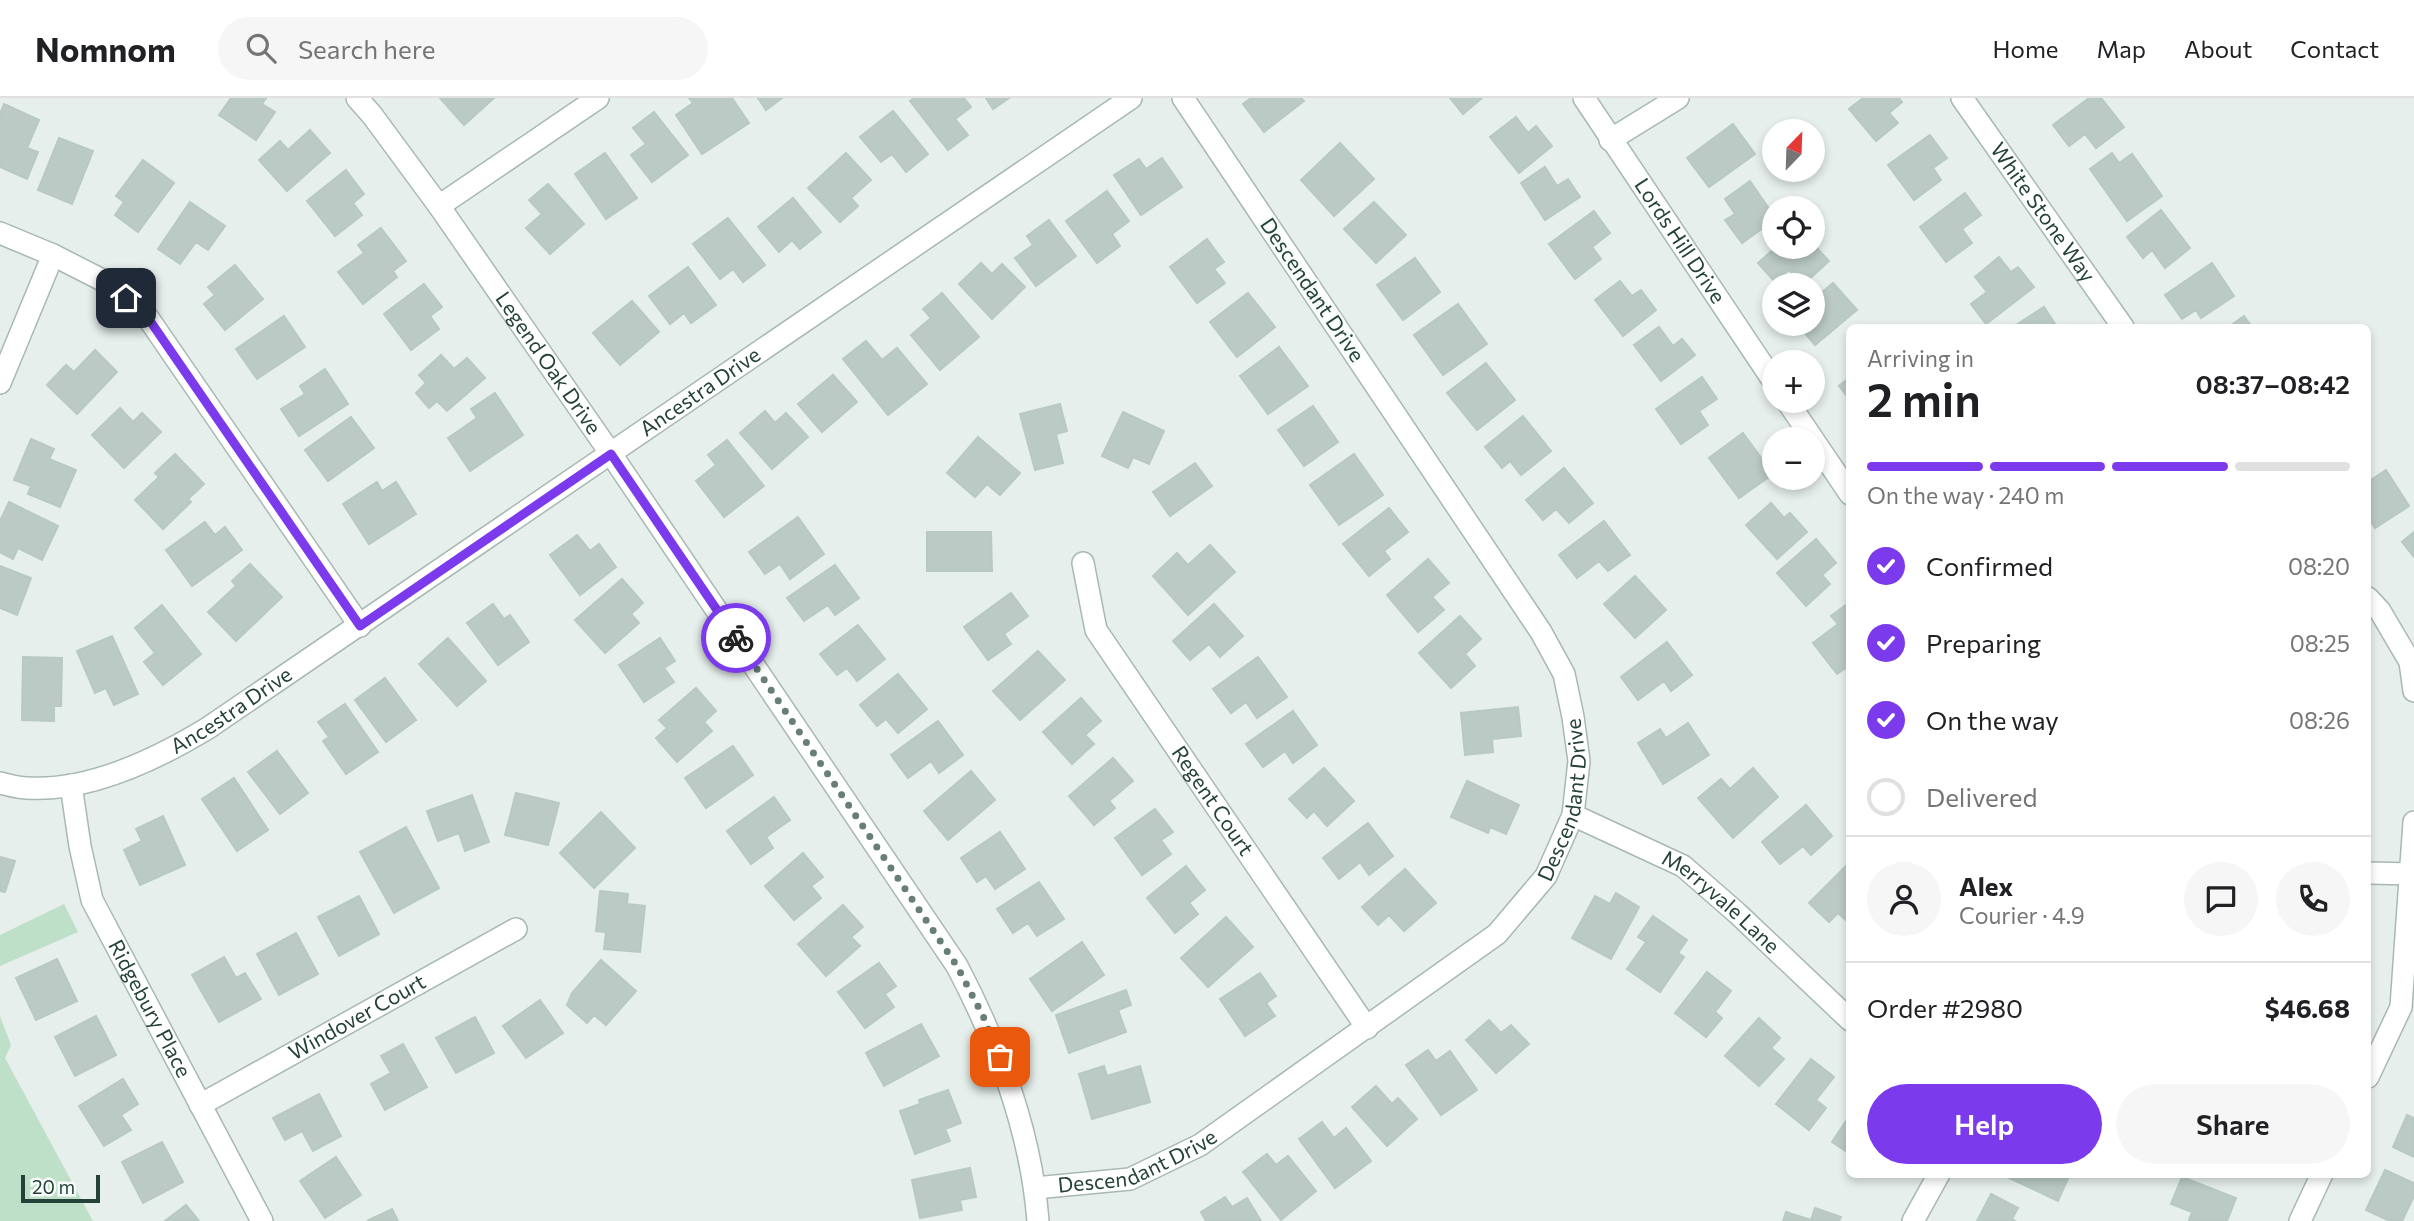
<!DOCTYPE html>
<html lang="en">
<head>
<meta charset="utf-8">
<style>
  body { margin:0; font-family:Commissioner,sans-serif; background:#f6f6f6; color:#202124; height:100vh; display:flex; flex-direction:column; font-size:26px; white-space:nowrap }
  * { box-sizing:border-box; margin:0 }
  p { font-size:23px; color:#757577 }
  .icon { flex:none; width:38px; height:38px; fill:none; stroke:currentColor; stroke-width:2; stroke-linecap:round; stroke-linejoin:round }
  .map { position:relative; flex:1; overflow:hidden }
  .sheet { position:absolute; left:1846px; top:226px; width:525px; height:854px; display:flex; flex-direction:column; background:#fff; border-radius:10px; box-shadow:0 4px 10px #0003 }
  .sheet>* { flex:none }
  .needle { width:46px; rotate:23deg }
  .fabs { position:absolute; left:1762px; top:21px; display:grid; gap:14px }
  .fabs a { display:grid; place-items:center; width:63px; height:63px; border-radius:50%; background:#fff; box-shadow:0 4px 10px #0003; font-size:35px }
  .scale { position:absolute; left:21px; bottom:18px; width:79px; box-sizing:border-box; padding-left:7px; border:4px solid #24423a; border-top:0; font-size:19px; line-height:24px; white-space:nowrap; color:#24423a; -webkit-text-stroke:5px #f7fbf9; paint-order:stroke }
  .pin { position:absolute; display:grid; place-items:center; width:60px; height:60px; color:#fff; margin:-30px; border-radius:14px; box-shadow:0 4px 10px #0006 }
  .courier { position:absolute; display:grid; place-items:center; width:70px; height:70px; margin:-35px; border:5px solid #7c3aed; border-radius:50%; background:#fff; color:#222; box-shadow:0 2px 9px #0007 }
  .overview em { font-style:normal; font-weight:600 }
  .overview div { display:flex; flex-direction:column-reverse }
  .overview { display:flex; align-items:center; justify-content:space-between; height:119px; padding:0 21px }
  h1 { font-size:46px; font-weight:600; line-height:52px }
  .bar { display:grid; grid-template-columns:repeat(4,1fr); gap:10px 7px; align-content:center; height:84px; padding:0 21px }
  .bar i { height:9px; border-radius:5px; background:#e0e0e0 }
  .bar .on { background:#7c3aed }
  .bar p { grid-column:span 4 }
  .line { display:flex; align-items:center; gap:18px; padding:0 21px; border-top:2px solid #e0e0e0 }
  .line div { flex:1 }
  .round { display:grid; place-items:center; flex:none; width:74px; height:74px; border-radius:37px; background:#f6f6f6 }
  ol { padding:0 21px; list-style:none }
  li { display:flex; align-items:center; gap:21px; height:77px }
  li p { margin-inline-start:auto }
  li .icon { padding:7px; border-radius:50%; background:#7c3aed; color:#fff; stroke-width:4 }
  li:last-child { color:#757577 }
  li i { width:38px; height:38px; border:4px solid #e0e0e0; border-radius:50% }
  .cta { display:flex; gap:14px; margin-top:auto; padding:14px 21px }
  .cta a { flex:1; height:80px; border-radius:42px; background:#7c3aed; color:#fff; font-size:28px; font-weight:600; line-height:80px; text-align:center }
  .cta a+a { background:#f6f6f6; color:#202124 }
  header { display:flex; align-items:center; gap:42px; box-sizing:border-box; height:98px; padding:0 35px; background:#fff; border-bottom:2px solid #e0e0e0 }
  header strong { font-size:33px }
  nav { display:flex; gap:38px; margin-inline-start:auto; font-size:24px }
  .search { width:490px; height:63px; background:#f6f6f6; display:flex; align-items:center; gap:18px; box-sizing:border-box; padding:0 24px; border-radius:38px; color:#757577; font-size:26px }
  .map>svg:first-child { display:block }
  .green { fill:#bfe0c8 }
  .building { fill:#bbcac4; stroke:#b8c9c2; stroke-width:2 }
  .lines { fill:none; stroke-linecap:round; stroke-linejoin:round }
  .minor-casing { stroke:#a8b8b2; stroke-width:24 }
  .minor { stroke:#fff; stroke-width:21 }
  .done { stroke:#687f78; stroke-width:7; stroke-dasharray:0 12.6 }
  .route { stroke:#7c3aed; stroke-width:9 }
  .labels { text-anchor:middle; stroke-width:5; stroke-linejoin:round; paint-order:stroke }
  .street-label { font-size:21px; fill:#24423a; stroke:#f7fbf9 }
</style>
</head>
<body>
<header>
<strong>Nomnom</strong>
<div class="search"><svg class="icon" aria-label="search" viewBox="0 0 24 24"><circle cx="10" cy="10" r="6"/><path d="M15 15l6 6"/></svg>Search here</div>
<nav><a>Home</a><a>Map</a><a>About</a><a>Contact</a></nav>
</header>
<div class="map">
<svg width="2414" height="1123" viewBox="0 0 2414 1123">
  <rect width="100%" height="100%" fill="#e6efeb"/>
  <path class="green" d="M64 806 78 834 0 868V837Z
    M0 918 11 947 5 960 93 1123H0Z"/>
  <path class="building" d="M231 0H266L262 6 275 14 256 42 219 17Z
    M440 0H494L464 27Z
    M689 0H732L749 25 702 56 676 17 693 5Z
    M758 0H782L766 12Z
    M914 0H964L971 9 955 21 968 37 948 52 910 3Z
    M986 0H1009L993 11Z
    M1251 0H1301L1304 3 1264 34 1243 6Z
    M1450 0H1482L1463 16Z
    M1863 0H1899L1902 4 1889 15 1898 25 1876 43 1849 11Z
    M2089 0H2101L2124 29 2096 50 2085 36 2069 48 2053 27Z
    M4 6 39 22 27 50 38 54 27 81 0 69V16Z
    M893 13 928 56 906 74 892 56 881 64 860 39Z
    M654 14 688 57 652 84 631 57 646 46 633 30Z
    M1516 19 1528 35 1536 28 1552 48 1519 75 1490 39Z
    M1733 26 1755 56 1709 89 1687 60Z
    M310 32 330 55 287 93 259 62 280 43 288 52Z
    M1930 37 1947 60 1933 70 1941 82 1914 102 1888 67Z
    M59 40 93 53 72 106 38 92Z
    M1340 45 1374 81 1334 118 1301 82Z
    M605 55 637 100 606 121 575 76Z
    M846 55 871 82 851 100 858 108 840 124 808 90Z
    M2112 55 2119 65 2132 56 2162 98 2127 123 2090 71Z
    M1162 60 1182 89 1141 117 1114 77 1139 61 1146 71Z
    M143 62 174 85 138 134 115 117 124 104 116 98Z
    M1545 69 1557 88 1568 81 1580 99 1545 122 1521 85Z
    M346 72 364 96 353 105 362 117 335 138 307 103Z
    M1750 83 1774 118V122L1742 145 1725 122 1735 116 1725 101Z
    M548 86 584 126 550 156 526 130 542 116 529 102Z
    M1107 93 1129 123 1112 136 1120 148 1097 165 1066 123Z
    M1965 95 1981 117 1962 131 1972 145 1946 164 1920 129Z
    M793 100 821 134 800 151 792 142 779 154 758 129Z
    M190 104 225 128 208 152 196 144 180 166 158 151Z
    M1374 104 1406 137 1376 165 1344 131Z
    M2161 112 2190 150 2165 170 2152 152 2143 160 2127 139Z
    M1594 113 1610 135 1592 149 1601 161 1575 181 1549 146Z
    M728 120 765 167 743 184 733 171 720 181 693 146Z
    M1049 122 1076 158 1036 188 1015 160 1033 147 1027 138Z
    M381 130 406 163 393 173 397 179 363 206 338 174 364 155 358 147Z
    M1207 141 1224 164 1214 171 1225 185 1197 205 1170 169Z
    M1813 146 1829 163 1803 187 1789 172 1775 184 1758 165 1776 149H1813Z
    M1999 159 2011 174 2018 169 2034 189 1986 226 1971 206 1987 194 1975 179Z
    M1415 160 1440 194 1403 222 1377 187Z
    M981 165 992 176 1002 166 1025 189 992 221 959 186Z
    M2212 165 2234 198 2201 220 2196 212 2182 221 2165 197Z
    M235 167 263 201 225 232 204 206 215 197 208 189Z
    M688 169 716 207 691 225 684 215 670 226 649 198Z
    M1620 183 1632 198 1641 192 1656 212 1623 238 1595 202Z
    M1833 185 1857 212 1815 247 1797 226H1813V202Z
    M424 186 442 209 430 218 439 231 411 252 384 216Z
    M942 195 979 239 940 272 911 237 931 220 923 211Z
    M1248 195 1275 229 1237 259 1210 224Z
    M632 203 659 234 620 267 593 235Z
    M1458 206 1487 246 1443 277 1414 237Z
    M2044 209 2057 229H2013Z
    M284 218 305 249 257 281 236 251Z
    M2244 218 2252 229H2229Z
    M1659 229 1673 248 1682 241 1695 257 1661 283 1634 247Z
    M866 243 882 262 897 250 927 286 888 317 843 261Z
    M1279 249 1308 288 1268 316 1240 278Z
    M95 252 117 274 77 316 47 287 66 267 74 274Z
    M441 257 454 271 467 260 485 280 447 313 437 303 429 310 416 295 426 285 419 277Z
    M1486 265 1515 302 1477 332 1447 295Z
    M325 271 348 306 299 338 281 311 305 296 300 288Z
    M833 277 857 304 822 334 798 306Z
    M1702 279 1717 301 1699 313 1708 327 1681 346 1656 311Z
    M1850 279V302L1839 288Z
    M495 295 523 337 470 373 448 340 477 320 471 311Z
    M1060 306 1067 333 1056 336 1063 365 1035 372 1020 316Z
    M1313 308 1338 344 1304 368 1278 332Z
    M120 310 133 324 142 315 161 334 124 370 92 337Z
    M765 313 775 325 786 315 808 339 772 371 740 335Z
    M1123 314 1164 333 1149 366 1133 359 1128 370 1102 358Z
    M1523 318 1551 353 1521 377 1510 363 1502 370 1485 349Z
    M351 319 374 350 328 383 305 352Z
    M1743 335 1773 376 1739 400 1709 360Z
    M978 339 1020 375 1000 397 987 386 975 399 947 375Z
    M31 341 54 351 49 361 76 372 60 409 28 396 31 388 14 382Z
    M727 342 764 388 724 419 696 383 716 367 708 357Z
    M175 356 204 386 188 401 191 404 163 431 135 402 159 379 155 375Z
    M1354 356 1383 397 1339 427 1310 387Z
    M1195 365 1212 388 1170 418 1153 394Z
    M1564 370 1593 405 1569 425 1556 411 1543 422 1526 402Z
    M2386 372 2409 408 2375 430 2368 419V405L2371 403 2368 399V384Z
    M377 384 382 393 396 384 416 416 369 446 343 406Z
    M9 404 58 428 42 462 18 450 13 461 0 454V423Z
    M1771 405 1784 420 1790 415 1807 434 1777 461 1746 427Z
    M1389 410 1408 434 1384 453 1390 461 1369 478 1343 446Z
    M798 419 824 456 790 481 780 466 765 476 749 454Z
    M1604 423 1630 457 1608 473 1599 463 1577 480 1559 457Z
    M205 424 215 437 225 429 242 452 192 488 166 452Z
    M927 434H991L992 473H927Z
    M2414 434V459L2402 444Z
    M577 437 590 453 599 446 616 469 580 497 550 457Z
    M1816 441 1836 465 1822 477 1830 486 1806 508 1777 475Z
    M1210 447 1235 474 1188 517 1153 478 1177 455 1188 467Z
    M1428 461 1449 485 1432 499 1444 512 1418 534 1387 497Z
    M250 466 282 499 236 543 208 514 236 488 232 483Z
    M835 467 859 500 835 517 828 507 804 523 787 500Z
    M0 468 31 480 17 517 0 510Z
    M1635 478 1666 512 1635 540 1604 506Z
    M622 481 643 505 631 516 639 525 605 555 575 522Z
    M1011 495 1028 518 1004 536 1011 546 988 562 964 529Z
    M1850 504V567L1837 576 1813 545 1838 526 1831 518Z
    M493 506 504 521 510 517 529 544 498 567 467 525Z
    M1214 506 1243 538 1220 559 1209 546 1190 562 1173 543Z
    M162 507 201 556 163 587 144 564 155 555 135 530Z
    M1460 518 1481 541 1465 556 1475 568 1451 590 1419 555Z
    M858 527 885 561 857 583 847 570 837 577 820 556Z
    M112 538 138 596 114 607 106 590 95 595 77 553Z
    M448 540 486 583 457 608 419 566Z
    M660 540 675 563 664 570 674 584 644 604 619 567Z
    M1667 544 1692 577 1671 593 1664 583 1638 602 1621 579Z
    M1038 553 1065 582 1020 622 993 593Z
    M23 559 62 560 61 608H54V623L22 622Z
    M1258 559 1287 599 1257 620 1246 604 1231 615 1213 591Z
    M898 576 927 611 898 635 886 621 877 628 860 607Z
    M385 580 416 622 386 644 355 602Z
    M696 590 716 613 704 624 712 633 677 664 656 640 667 630 659 622Z
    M1081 600 1101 623 1085 637 1094 646 1072 666 1043 634Z
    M345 606 378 654 346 676 323 643 329 639 318 624Z
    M1518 609 1521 638 1492 641 1493 654 1465 657 1461 615Z
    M1293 613 1317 647 1293 665 1285 653 1263 669 1246 646Z
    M938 623 963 657 939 675 931 663 908 680 891 657Z
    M1688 625 1709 657 1663 686 1638 645 1660 631 1666 640Z
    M733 648 753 677 706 710 685 680Z
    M277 653 308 695 280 716 248 674Z
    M1113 660 1133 683 1109 703 1115 710 1094 727 1069 698Z
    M1324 670 1354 703 1327 728 1314 713 1307 720 1289 701Z
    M1753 670 1778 699 1733 740 1698 700 1721 681 1730 691Z
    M971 673 995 702 948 742 924 713Z
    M234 680 268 732 237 753 202 701Z
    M1467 683 1519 707 1506 736 1490 729 1488 735 1451 719Z
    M516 695 559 705 548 747 505 737Z
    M472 697 489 744 465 753 459 735 438 743 427 713Z
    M774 699 790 722 766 739 773 750 751 766 727 733Z
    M1806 707 1832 738 1811 757 1803 748 1780 766 1762 744Z
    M1155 711 1173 734 1161 742 1171 756 1142 777 1115 740Z
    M601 714 635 750 594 790 560 755Z
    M163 718 185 767 140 787 124 752 142 743 136 731Z
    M1368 725 1393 758 1369 777 1360 764 1339 781 1323 760Z
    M406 729 439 790 394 815 360 754Z
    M1000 734 1025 771 995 791 986 778 977 784 961 760Z
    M803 755 823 779 811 788 821 800 794 822 765 788Z
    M0 759 15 763 5 794 0 793Z
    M1850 764V826L1838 815 1829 824 1809 805Z
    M1186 768 1205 792 1189 805 1198 816 1175 835 1147 800Z
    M1405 771 1436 805 1404 833 1389 817 1378 827 1362 809Z
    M1039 784 1064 821 1037 838 1028 825 1013 835 997 811Z
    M600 793 628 796 627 806 645 808 640 854 604 851 606 834 596 833Z
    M1616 795 1639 809 1611 861 1572 840 1595 798 1610 806Z
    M359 798 379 836 339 858 318 819Z
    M843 807 863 829 851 839 860 848 826 878 798 846Z
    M1653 818 1687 842 1678 855 1684 859 1660 894 1627 871 1646 844 1638 839Z
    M1226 819 1253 849 1208 889 1181 860Z
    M296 835 318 876 279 897 257 856Z
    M1082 844 1104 877 1052 913 1030 881Z
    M224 859 236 880 245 875 261 901 219 924 192 877Z
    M57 861 77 903 36 922 16 880Z
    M601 862 636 893 606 927 594 917 587 925 567 907 572 895Z
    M879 865 896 888 885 896 894 909 865 930 838 894Z
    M1707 874 1731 893 1715 914 1722 920 1706 939 1675 915Z
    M1260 875 1276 898 1266 905 1275 918 1245 938 1220 901Z
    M1126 892 1131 907 1118 912 1126 934 1069 955 1056 917Z
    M540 902 563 935 526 960 503 928Z
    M96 918 116 957 75 978 55 939Z
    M475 919 494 955 456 975 436 940Z
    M1759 920 1780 940 1771 950 1784 961 1759 988 1725 958Z
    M1489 922 1501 935 1511 927 1529 946 1496 975 1466 942Z
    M921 926 939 958 884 988 866 955Z
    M403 946 427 989 385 1012 371 986 391 975 381 958Z
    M1428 952 1436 963 1450 953 1477 992 1441 1017 1406 967Z
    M1811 961 1834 979 1816 1002 1826 1010 1809 1032 1776 1006Z
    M1104 968 1107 978 1140 968 1150 1004 1092 1021 1079 976Z
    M123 981 138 1006 121 1017 131 1032 104 1048 79 1008Z
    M1376 988 1392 1006 1398 1000 1417 1021 1387 1048 1352 1009Z
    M948 992 961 1025 945 1031 950 1043 915 1056 900 1013 920 1006 919 1002Z
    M319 996 341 1038 313 1053 302 1033 285 1042 273 1020Z
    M1850 1017V1056L1832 1044Z
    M2407 1017 2414 1020V1059L2393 1049Z
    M1322 1024 1334 1040 1346 1030 1371 1063 1335 1090 1299 1041Z
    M162 1044 183 1084 143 1105 122 1064Z
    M1267 1056 1276 1067 1288 1058 1316 1093 1281 1122 1243 1074Z
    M336 1059 361 1097 325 1120 300 1083Z
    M970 1070 976 1099 960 1102 962 1112 920 1120 912 1082Z
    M2385 1072 2414 1085V1098L2402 1123H2390L2366 1112Z
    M2006 1076H2070L2058 1103 2005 1078Z
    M2182 1079 2236 1100 2227 1123H2192L2189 1122 2192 1114 2171 1106Z
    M1991 1096 2018 1110 2012 1121 2015 1123H1977Z
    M1225 1099 1232 1109 1247 1100 1261 1123H1206L1201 1114Z
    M186 1107 199 1123H165Z
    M1815 1110 1841 1119 1839 1123H1783L1786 1114 1811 1122Z
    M392 1111 398 1123H367Z"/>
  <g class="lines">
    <g class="minor-casing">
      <g id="minor">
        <path id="s1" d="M357 0 372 17 439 108 611 356 957 868C999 948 1031 1033 1038 1123"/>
        <path id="s2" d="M1584 0 1774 284"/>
        <path id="s3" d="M1962 0 2123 229"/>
        <path d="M1610 42 1678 0"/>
        <path d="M439 108 598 0"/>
        <path d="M0 135 53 157 106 184 146 217 360 528"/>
        <path d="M0 285 53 157"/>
        <path d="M1787 303 1850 396"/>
        <path id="s4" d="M1083 465 1096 532 1367 930"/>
        <path d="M2368 500 2380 513 2410 564 2414 593"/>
        <path id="s5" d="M0 685C9 687 18 690 27 690 89 694 157 661 208 630L1131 0"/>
        <path id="s6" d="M71 687 80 748 92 802 262 1123"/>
        <path id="s7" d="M1573 717 1683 768 1737 815 1850 922"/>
        <path d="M2368 775 2414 776"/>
        <path d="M2368 979 2401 909 2414 724"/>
        <path id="s8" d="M200 1007 516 831"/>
        <path id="s9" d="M1035 1090 1130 1081 1200 1047 1497 836 1546 778 1573 717 1579 663 1573 619 1564 576 1541 534 1183 0"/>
        <path d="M1913 1123 1939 1076"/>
        <path d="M2300 1123 2322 1076"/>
      </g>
    </g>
    <use href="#minor" class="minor"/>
  </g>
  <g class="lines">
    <path class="done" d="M736 540 957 868 983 918 1000 959"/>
    <path class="route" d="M126 200 146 217 360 528 611 356 736 540"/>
  </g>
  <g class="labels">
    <g class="street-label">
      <text dy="7" stroke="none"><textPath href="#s3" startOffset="140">White Stone Way</textPath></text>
      <text dy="7" stroke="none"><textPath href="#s2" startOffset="172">Lords Hill Drive</textPath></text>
      <text transform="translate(1312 192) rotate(56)" y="7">Descendant Drive</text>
      <text dy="7" stroke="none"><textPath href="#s1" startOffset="327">Legend Oak Drive</textPath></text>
      <text dy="7" stroke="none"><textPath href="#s5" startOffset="817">Ancestra Drive</textPath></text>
      <text dy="7" stroke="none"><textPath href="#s5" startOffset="250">Ancestra Drive</textPath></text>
      <text dy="7" stroke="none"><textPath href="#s9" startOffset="693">Descendant Drive</textPath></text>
      <text dy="7" stroke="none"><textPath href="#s4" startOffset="275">Regent Court</textPath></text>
      <text dy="7" stroke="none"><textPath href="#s7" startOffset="173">Merryvale Lane</textPath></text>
      <text dy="7" stroke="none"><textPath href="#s6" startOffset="240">Ridgebury Place</textPath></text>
      <text dy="7" stroke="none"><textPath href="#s8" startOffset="180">Windover Court</textPath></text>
      <text dy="7" stroke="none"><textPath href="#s9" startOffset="107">Descendant Drive</textPath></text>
    </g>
  </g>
</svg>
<div class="fabs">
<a><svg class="needle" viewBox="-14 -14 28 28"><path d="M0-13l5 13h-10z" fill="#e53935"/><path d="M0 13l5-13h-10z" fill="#757577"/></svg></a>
<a><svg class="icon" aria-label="locate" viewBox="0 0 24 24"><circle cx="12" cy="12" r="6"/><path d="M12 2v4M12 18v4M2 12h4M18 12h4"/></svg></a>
<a><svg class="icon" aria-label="layers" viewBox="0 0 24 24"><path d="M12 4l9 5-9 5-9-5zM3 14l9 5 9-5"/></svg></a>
<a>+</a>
<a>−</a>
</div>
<div class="scale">20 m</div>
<div class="pin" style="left:1000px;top:959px;background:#ea580c"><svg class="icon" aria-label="bag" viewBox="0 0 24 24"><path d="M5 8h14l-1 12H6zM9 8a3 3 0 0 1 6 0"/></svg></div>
<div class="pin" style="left:126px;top:200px;background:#1f2937"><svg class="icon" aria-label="home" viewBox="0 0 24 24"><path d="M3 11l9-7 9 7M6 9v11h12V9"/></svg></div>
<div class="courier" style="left:736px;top:540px"><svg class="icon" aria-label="bike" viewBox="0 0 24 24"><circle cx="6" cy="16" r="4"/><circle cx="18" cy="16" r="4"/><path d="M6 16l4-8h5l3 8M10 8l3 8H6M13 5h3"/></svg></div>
<section class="sheet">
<div class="overview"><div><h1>2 min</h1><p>Arriving in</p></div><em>08:37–08:42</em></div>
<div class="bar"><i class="on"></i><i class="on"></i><i class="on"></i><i></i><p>On the way · 240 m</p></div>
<ol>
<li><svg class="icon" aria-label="check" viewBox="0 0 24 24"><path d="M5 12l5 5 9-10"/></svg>Confirmed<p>08:20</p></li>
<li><svg class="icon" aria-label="check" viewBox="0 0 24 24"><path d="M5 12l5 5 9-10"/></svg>Preparing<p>08:25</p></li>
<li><svg class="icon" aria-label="check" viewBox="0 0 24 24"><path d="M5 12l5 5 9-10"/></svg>On the way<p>08:26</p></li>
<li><i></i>Delivered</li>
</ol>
<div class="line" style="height:126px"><a class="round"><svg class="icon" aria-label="person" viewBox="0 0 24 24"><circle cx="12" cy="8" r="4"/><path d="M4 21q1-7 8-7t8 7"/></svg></a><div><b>Alex</b><p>Courier · 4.9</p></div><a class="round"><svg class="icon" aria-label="chat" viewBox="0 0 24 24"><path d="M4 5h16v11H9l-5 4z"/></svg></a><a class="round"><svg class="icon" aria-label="phone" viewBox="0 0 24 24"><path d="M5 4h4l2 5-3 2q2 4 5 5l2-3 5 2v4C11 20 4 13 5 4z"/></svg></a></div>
<div class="line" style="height:91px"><div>Order #2980</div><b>$46.68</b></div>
<div class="cta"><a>Help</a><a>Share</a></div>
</section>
</div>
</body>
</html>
